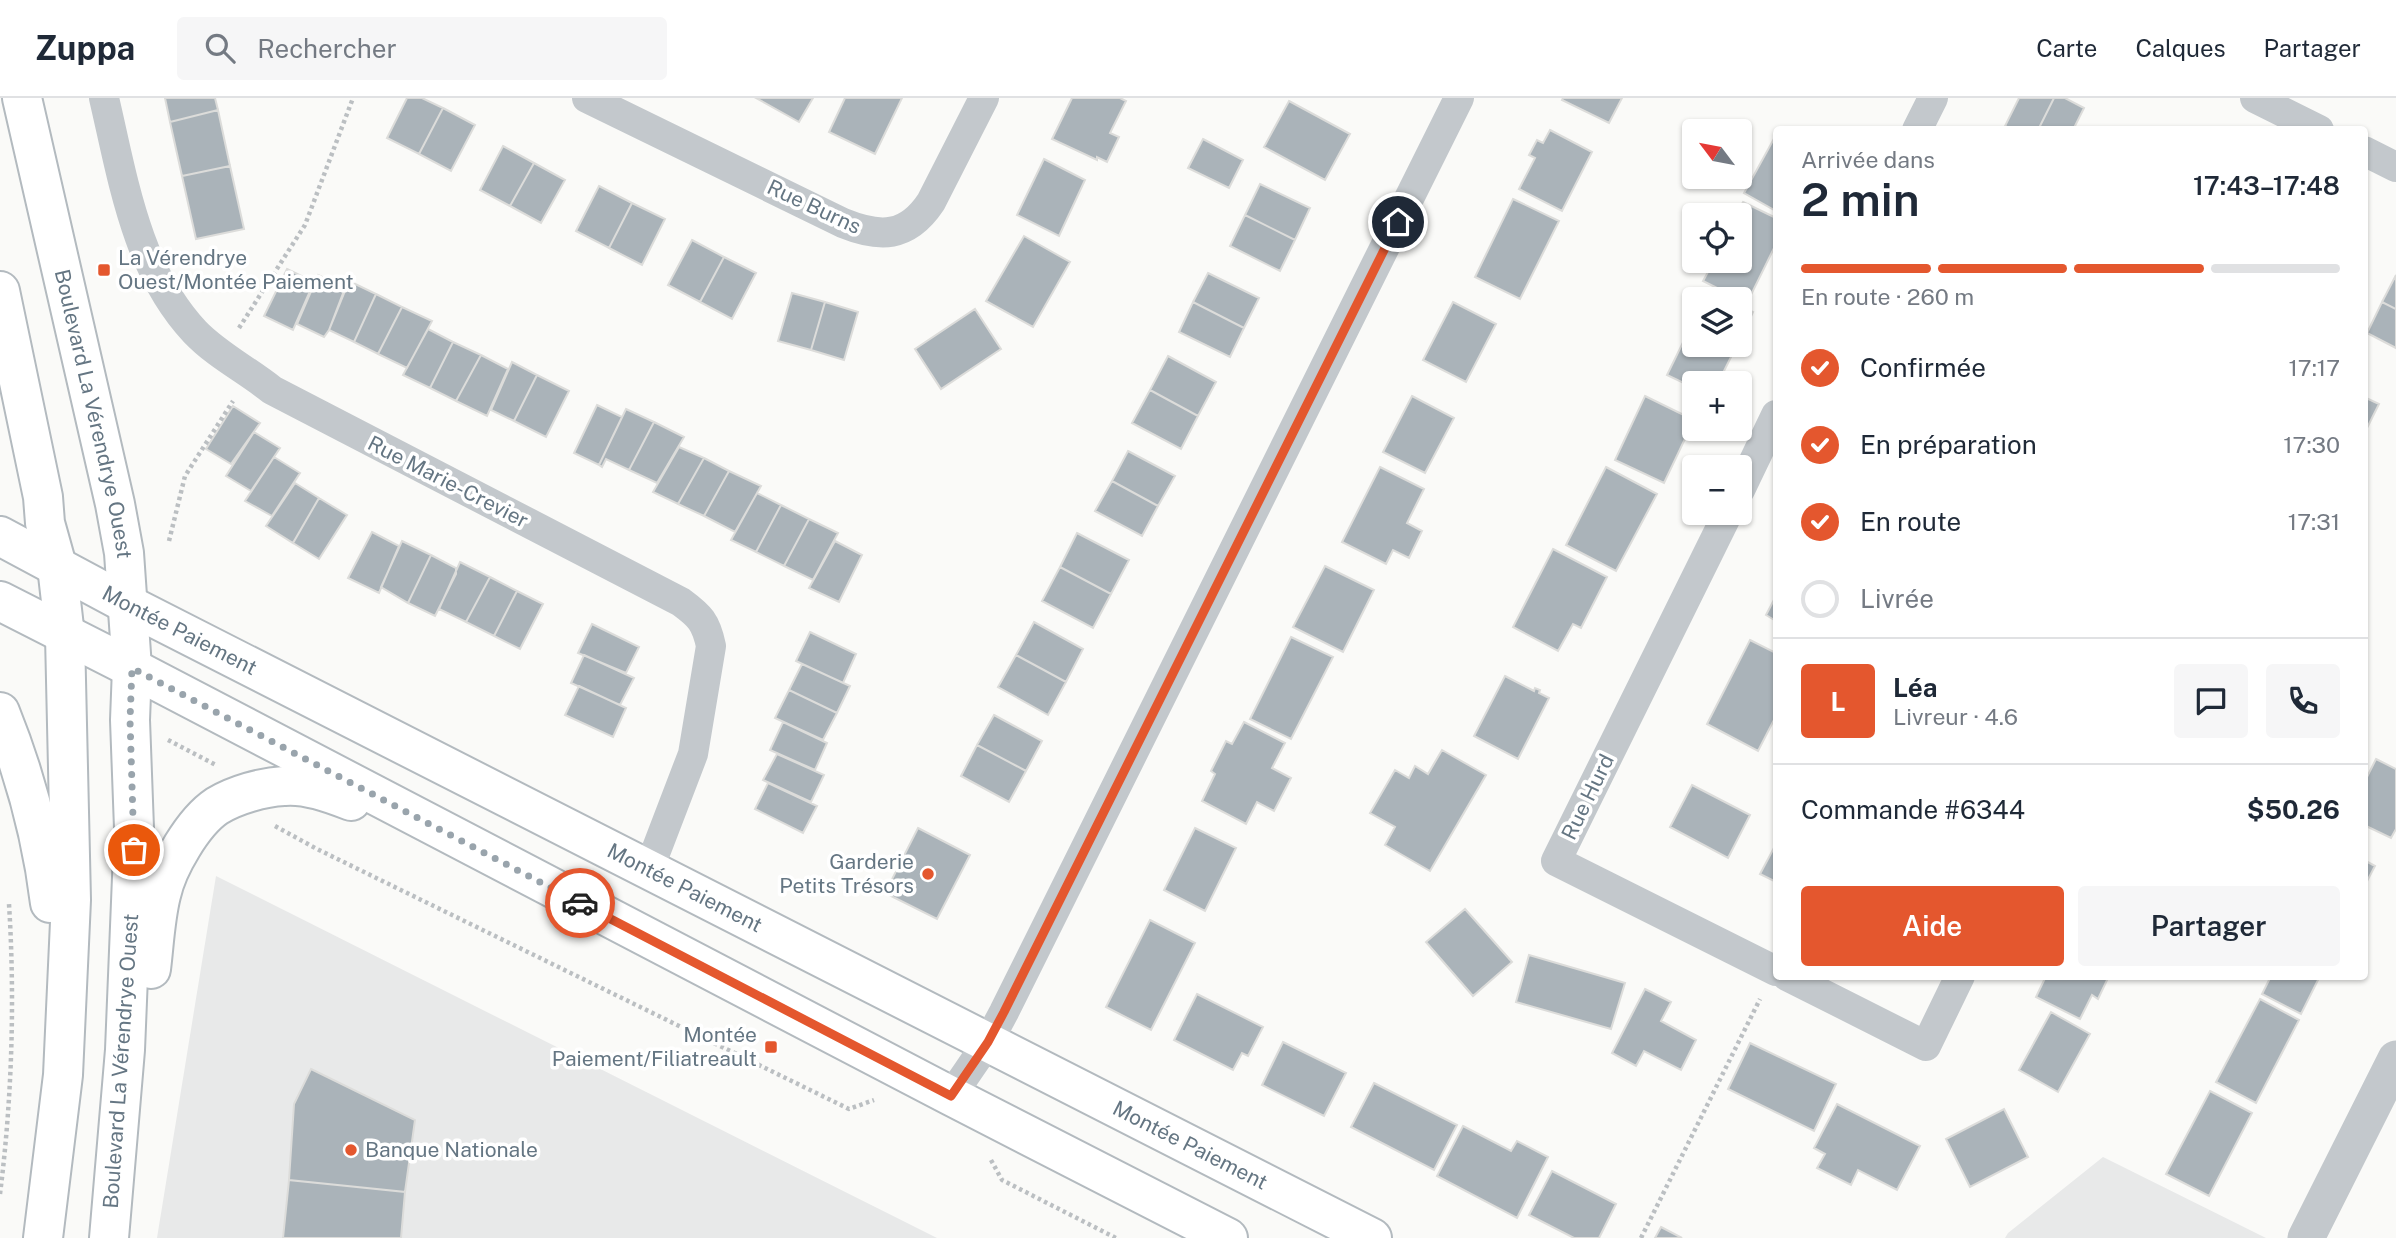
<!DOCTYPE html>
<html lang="fr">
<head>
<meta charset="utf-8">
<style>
  body { margin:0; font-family:"Public Sans",sans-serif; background:#f6f6f7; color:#1f2937; height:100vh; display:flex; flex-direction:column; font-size:26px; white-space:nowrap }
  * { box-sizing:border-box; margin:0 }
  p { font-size:23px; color:#747a83 }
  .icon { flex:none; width:38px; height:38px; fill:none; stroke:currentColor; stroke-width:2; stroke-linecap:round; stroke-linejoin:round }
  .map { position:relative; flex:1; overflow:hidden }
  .drawer { position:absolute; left:1773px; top:28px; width:595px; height:854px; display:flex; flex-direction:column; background:#fff; border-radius:7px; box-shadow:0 2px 5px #0004 }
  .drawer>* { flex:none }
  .needle { width:46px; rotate:302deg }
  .tools { position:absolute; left:1682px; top:21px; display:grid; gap:14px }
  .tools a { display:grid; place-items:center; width:70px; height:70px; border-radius:7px; background:#fff; box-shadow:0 2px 5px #0004; font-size:35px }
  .pin { position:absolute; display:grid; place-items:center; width:60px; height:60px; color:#fff; margin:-30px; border:4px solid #fff; border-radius:50%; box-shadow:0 2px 7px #0007 }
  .courier { position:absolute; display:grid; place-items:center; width:70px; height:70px; margin:-35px; border:5px solid #e4572e; border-radius:50%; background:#fff; color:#222; box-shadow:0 2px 9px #0007 }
  .head em { font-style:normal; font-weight:600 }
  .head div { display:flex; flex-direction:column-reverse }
  .head { display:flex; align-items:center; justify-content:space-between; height:119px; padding:0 28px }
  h1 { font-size:46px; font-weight:600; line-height:52px }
  .bar { display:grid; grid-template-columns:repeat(4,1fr); gap:10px 7px; align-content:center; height:84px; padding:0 28px }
  .bar i { height:9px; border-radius:5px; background:#e0e1e3 }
  .bar .selected { background:#e4572e }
  .bar p { grid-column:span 4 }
  .line { display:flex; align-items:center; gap:18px; padding:0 28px; border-top:2px solid #e0e1e3 }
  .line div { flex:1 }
  .round { display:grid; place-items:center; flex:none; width:74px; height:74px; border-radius:7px; background:#f6f6f7 }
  ol { padding:0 28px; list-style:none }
  li { display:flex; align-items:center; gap:21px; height:77px }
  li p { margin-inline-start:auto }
  li .icon { padding:7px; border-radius:50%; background:#e4572e; color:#fff; stroke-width:4 }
  li:last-child { color:#747a83 }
  li i { width:38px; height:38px; border:4px solid #e0e1e3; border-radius:50% }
  .action { display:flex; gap:14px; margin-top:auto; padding:14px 28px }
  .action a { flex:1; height:80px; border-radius:7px; background:#e4572e; color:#fff; font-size:28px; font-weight:600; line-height:80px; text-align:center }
  .action a+a { background:#f6f6f7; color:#1f2937 }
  header { display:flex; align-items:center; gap:42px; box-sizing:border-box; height:98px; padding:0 35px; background:#fff; border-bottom:2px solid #e0e1e3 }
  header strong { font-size:33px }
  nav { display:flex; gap:38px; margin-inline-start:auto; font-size:24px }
  .search { width:490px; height:63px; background:#f6f6f7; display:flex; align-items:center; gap:18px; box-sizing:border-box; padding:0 24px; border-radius:7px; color:#747a83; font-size:26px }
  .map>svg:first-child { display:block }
  .built { fill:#e8e9e9 }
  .building { fill:#aab3b9; stroke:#dcdcda; stroke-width:2 }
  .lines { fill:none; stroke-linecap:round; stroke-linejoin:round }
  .secondary-casing { stroke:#b3babf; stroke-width:42 }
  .path { stroke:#bbbfc2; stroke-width:4.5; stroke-dasharray:3.5 3.5; stroke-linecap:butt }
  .minor { stroke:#c3c8cc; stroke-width:30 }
  .tertiary { stroke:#c3c8cc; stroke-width:37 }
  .secondary { stroke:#fff; stroke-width:38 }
  .done { stroke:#99a4ac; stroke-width:7; stroke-dasharray:0 12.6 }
  .route { stroke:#e4572e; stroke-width:9 }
  .poi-dot { fill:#e4572e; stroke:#fff; stroke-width:2.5 }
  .labels { text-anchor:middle; stroke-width:7; stroke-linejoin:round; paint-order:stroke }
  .street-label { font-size:21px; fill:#657683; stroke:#fff }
  .poi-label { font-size:21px; fill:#657683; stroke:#fff; text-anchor:start }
</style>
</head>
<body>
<header>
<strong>Zuppa</strong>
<div class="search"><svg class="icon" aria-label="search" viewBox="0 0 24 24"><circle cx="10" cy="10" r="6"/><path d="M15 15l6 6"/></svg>Rechercher</div>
<nav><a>Carte</a><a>Calques</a><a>Partager</a></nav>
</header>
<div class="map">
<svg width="2396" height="1140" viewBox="0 0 2396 1140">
  <rect width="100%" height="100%" fill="#fafaf8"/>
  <path class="built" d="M216 778 937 1140H157Z
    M2103 1059 2266 1140H2005L2008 1135Z"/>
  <path class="building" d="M165 0H215L218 12 170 24Z
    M407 0H422L443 10 419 56 387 40Z
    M756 0H813L799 24Z
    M845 0H902L875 56 829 34Z
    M1072 0H1120L1126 3 1110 35 1119 39 1107 64 1097 59V62L1052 41Z
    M1563 0H1622L1609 25 1562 2Z
    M2019 0H2054L2038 32H2013L2005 28Z
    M2054 0H2065L2084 10 2073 32H2038Z
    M1289 3 1350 36 1325 82 1264 49Z
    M443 10 475 27 451 73 419 56Z
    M218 12 230 68 182 78 170 24Z
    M1550 32 1592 54 1562 113 1519 91 1535 60 1529 57 1537 42 1543 45Z
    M1776 37V113L1744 95Z
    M1203 41 1243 62 1229 90 1188 70Z
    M503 48 534 65 510 108 480 92Z
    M1044 61 1085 82 1059 138 1017 117Z
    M534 65 565 82 541 125 510 108Z
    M230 68 244 131 196 141 182 78Z
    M1260 86 1310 110 1295 142 1245 117Z
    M599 88 632 105 609 150 576 133Z
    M1513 101 1559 123 1520 201 1475 179Z
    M1743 104 1776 120V146L1747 205 1703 183 1714 163H1740V117H1736Z
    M632 105 665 121 642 167 609 150Z
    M1245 117 1295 142 1280 173 1230 148Z
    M1024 138 1070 164 1033 229 986 203Z
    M692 142 724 159 700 204 668 187Z
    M724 159 756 175 732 221 700 204Z
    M287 171 314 184 293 232 264 218Z
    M1208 175 1259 200 1244 230 1193 204Z
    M318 177 345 190 329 232 324 239 297 226Z
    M2396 177V211L2382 204Z
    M349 183 376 196 354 244 329 232Z
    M792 195 825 204 811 252 778 243Z
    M376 196 402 209 378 256 354 244Z
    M825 204 858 214 844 262 811 252Z
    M1193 204 1244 230 1230 259 1179 234Z
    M1453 204 1496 226 1466 284 1423 262Z
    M2382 204 2396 211V250L2367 235Z
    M1740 208 1753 214 1740 243Z
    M402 209 432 223 407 270 378 256Z
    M975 211 1001 251 941 291 915 251Z
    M1694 222V247H1737L1718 285H1694V290L1667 277Z
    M428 231 453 244 430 290 403 277Z
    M453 244 481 257 456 303 430 290Z
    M481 257 508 271 487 318 456 303Z
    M1168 258 1216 284 1198 318 1150 292Z
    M512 264 537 277 514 323 491 312Z
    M537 277 569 293 546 339 514 323Z
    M1150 292 1198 318 1181 351 1132 325Z
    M1412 298 1454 320 1425 375 1383 354Z
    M1645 298 1694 322 1664 385 1615 362Z
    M2364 299 2379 306 2364 336Z
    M597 307 622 319 599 367 574 355Z
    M233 308 260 325 231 366 206 351Z
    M626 311 654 324 629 372 606 361 602 369 599 367Z
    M654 324 684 339 657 385 629 372Z
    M254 334 280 350 251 393 226 378Z
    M679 349 704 360 678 406 653 394Z
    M1128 353 1175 378 1158 408 1112 383Z
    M274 359 300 375 272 418 245 403Z
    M704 360 729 373 704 418 678 406Z
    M1380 369 1424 391 1407 425 1422 433 1409 460 1393 452 1386 466 1342 444Z
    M1606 369 1657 396 1616 473 1566 447Z
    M729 373 761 388 735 434 704 418Z
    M1112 383 1158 408 1142 438 1095 413Z
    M295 385 319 400 293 445 266 428Z
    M757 395 781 407 756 454 731 442Z
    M319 400 347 417 319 461 293 445Z
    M781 407 809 421 784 468 756 454Z
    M809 421 838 435 813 482 784 468Z
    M372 434 399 448 379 495 348 480Z
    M1077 435 1129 462 1111 496 1060 469Z
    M402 443 431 457 408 505 381 489Z
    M835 443 862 457 839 504 809 490Z
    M1553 451 1607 479 1581 530 1573 526 1558 553 1513 529Z
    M431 457 456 470V476L435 518 408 505Z
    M460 464 490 479 466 524 439 511Z
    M1325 468 1374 492 1343 554 1293 529Z
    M1060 469 1111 496 1093 530 1042 503Z
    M490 479 517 493 494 538 466 524Z
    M517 493 543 506 520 551 494 538Z
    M1776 498V523L1766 517Z
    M1034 524 1083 551 1066 584 1016 557Z
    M592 526 639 549 626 575 578 555Z
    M810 534 856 556 843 585 796 563Z
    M1291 539 1333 559 1291 641 1250 621Z
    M1750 542 1776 555V618L1758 653 1707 626Z
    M584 557 634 580 620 607 571 585Z
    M1016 557 1066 584 1048 617 998 589Z
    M802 566 850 588 837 615 789 592Z
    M1505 578 1534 593 1535 590 1540 592 1539 595 1549 600 1518 661 1474 638Z
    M579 588 626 610 613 639 565 617Z
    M789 592 837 615 823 642 775 620Z
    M994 617 1042 643 1026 673 977 647Z
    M783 624 827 645 815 672 770 652Z
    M1244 624 1285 645 1272 670 1291 680 1274 713 1257 704 1246 726 1202 703 1215 676 1211 673 1226 643 1232 646Z
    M977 647 1026 673 1009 704 961 678Z
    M1442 652 1486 677 1430 773 1385 747 1395 729 1370 715 1395 672 1409 680 1415 668 1428 676Z
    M777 656 824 677 811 704 763 682Z
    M2376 661 2396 671V731L2391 740 2364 727V685Z
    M768 685 817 708 803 735 755 711Z
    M1692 687 1750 717 1728 760 1670 729Z
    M918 730 970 757 937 821 885 795Z
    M1195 730 1236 750 1205 813 1164 792Z
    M1776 746V784L1760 776Z
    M2364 762 2375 768 2364 789Z
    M1465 811 1512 864 1473 898 1426 844Z
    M1150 822 1195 845 1151 932 1106 909Z
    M1529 857 1625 885 1611 931 1516 904Z
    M2046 878H2109L2098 901 2092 897 2080 921 2036 899Z
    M2271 878H2320L2301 916 2262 896Z
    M1645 891 1671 904 1661 923 1696 942 1681 972 1644 953 1636 968 1612 955Z
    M1197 896 1263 929 1248 958 1242 955 1233 972 1174 942Z
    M2260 901 2299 922 2256 1005 2216 984Z
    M2051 914 2090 936 2058 994 2019 972Z
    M1283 944 1346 975 1324 1018 1262 987Z
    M1750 945 1836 986 1814 1033 1728 991Z
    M311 971 415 1022 405 1094 289 1082 294 1006Z
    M1374 985 1457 1027 1434 1072 1351 1029Z
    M2210 993 2252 1015 2209 1098 2166 1076Z
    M1837 1006 1920 1048 1897 1092 1858 1072 1851 1087 1817 1070 1825 1056 1814 1050Z
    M2004 1011 2028 1059 1970 1089 1946 1041Z
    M1463 1028 1511 1053 1517 1043 1548 1059 1517 1120 1437 1078Z
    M1552 1073 1616 1106 1599 1140H1574L1529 1117Z
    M289 1082 405 1094 401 1140H283Z
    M1661 1129 1682 1140H1655Z"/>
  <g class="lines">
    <g class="secondary-casing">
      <g id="secondary">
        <path id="s1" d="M22 0 115 406 124 455 132 570 130 622 134 730 125 952 109 1140"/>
        <path d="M0 193 43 399 45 425 57 468 65 538 71 802 63 977 43 1140"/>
        <path id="s2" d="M0 438 127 506 1372 1140"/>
        <path d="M0 503 132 570 951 998 1228 1140"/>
        <path d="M0 614C25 676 42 739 50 805"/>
        <path d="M151 871C154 847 155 821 161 797 167 769 193 724 217 708 235 697 263 689 284 688 306 686 330 695 351 703"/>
      </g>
    </g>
    <path class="path" d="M239 230 305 127 353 0
      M169 443 185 378 233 303
      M168 642 216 667
      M275 728 317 751 849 1011 874 1002
      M991 1062 1002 1082 1116 1140
      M0 1096C12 1001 15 902 9 806
      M1641 1140 1760 901"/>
    <path class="minor" d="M104 0C123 81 136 171 195 234 217 257 247 272 272 292L681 504C700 518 706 524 711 548L693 656 649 771
      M587 0 843 125C880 140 907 140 931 104L984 0
      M2255 0 2319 32
      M1917 32 1933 0
      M2364 53 2396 69
      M1740 392 1776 317
      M1728 415 1556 763 1776 873
      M1787 878 1926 948 1960 878
      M951 998 988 944 1004 914 1459 0"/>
    <path class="tertiary" d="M2306 1140 2396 961"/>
    <use href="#secondary" class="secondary"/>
  </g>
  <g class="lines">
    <path class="done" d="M134 752 130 622 132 570 580 805"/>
    <path class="route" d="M580 805 951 998 988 944 1004 914 1398 124"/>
  </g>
  <g class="poi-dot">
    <rect x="97" y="165" width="14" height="14" rx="3.5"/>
    <circle cx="928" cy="776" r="7"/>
    <rect x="764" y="942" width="14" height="14" rx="3.5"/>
    <circle cx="351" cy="1052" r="7"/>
  </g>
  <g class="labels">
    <g class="street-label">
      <text transform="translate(814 109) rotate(25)" y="7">Rue Burns</text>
      <text dy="7" stroke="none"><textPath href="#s1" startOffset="324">Boulevard La Vérendrye Ouest</textPath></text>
      <text transform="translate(448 384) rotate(27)" y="7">Rue Marie-Crevier</text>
      <text dy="7" stroke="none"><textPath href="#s2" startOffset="203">Montée Paiement</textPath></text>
      <text transform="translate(1588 699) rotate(-64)" y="7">Rue Hurd</text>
      <text dy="7" stroke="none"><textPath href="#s2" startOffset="770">Montée Paiement</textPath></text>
      <text transform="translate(121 963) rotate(-86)" y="7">Boulevard La Vérendrye Ouest</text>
      <text dy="7" stroke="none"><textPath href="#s2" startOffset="1337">Montée Paiement</textPath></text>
    </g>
    <g class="poi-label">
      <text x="118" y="167">La Vérendrye<tspan x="118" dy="24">Ouest/Montée Paiement</tspan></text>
      <text x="914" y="771" text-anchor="end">Garderie<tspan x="914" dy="24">Petits Trésors</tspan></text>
      <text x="757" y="944" text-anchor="end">Montée<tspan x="757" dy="24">Paiement/Filiatreault</tspan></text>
      <text x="365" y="1059">Banque Nationale</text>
    </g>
  </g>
</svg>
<div class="tools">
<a><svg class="needle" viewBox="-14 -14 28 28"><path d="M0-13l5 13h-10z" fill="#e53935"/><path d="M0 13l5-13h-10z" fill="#747a83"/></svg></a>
<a><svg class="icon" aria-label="locate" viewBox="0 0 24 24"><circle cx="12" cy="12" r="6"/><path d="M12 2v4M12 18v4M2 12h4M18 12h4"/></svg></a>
<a><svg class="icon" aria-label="layers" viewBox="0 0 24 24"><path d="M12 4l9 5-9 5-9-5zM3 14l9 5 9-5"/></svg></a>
<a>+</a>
<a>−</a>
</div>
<div class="pin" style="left:134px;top:752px;background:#ea580c"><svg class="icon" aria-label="bag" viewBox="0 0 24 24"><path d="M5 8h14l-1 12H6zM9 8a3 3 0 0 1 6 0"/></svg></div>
<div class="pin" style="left:1398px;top:124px;background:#1f2937"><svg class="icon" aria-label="home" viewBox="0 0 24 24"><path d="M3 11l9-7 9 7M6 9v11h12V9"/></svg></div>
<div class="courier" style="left:580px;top:805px"><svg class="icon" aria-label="car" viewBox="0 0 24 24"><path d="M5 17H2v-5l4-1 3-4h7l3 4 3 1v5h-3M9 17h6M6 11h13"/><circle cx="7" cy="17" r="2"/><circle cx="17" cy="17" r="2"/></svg></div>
<section class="drawer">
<div class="head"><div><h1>2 min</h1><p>Arrivée dans</p></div><em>17:43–17:48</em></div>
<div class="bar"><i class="selected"></i><i class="selected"></i><i class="selected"></i><i></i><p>En route · 260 m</p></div>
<ol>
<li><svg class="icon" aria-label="check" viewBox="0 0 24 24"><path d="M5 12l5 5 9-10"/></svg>Confirmée<p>17:17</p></li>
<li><svg class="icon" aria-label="check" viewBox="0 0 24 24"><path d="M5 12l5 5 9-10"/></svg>En préparation<p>17:30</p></li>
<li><svg class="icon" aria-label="check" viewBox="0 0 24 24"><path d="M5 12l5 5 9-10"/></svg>En route<p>17:31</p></li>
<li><i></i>Livrée</li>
</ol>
<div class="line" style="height:126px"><b class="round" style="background:#e4572e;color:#fff">L</b><div><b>Léa</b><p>Livreur · 4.6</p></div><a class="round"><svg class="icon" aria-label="chat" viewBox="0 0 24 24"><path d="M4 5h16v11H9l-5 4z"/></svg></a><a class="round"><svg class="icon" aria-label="phone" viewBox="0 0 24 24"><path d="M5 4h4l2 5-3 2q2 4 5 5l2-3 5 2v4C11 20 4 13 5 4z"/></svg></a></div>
<div class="line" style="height:91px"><div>Commande #6344</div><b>$50.26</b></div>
<div class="action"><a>Aide</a><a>Partager</a></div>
</section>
</div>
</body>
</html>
